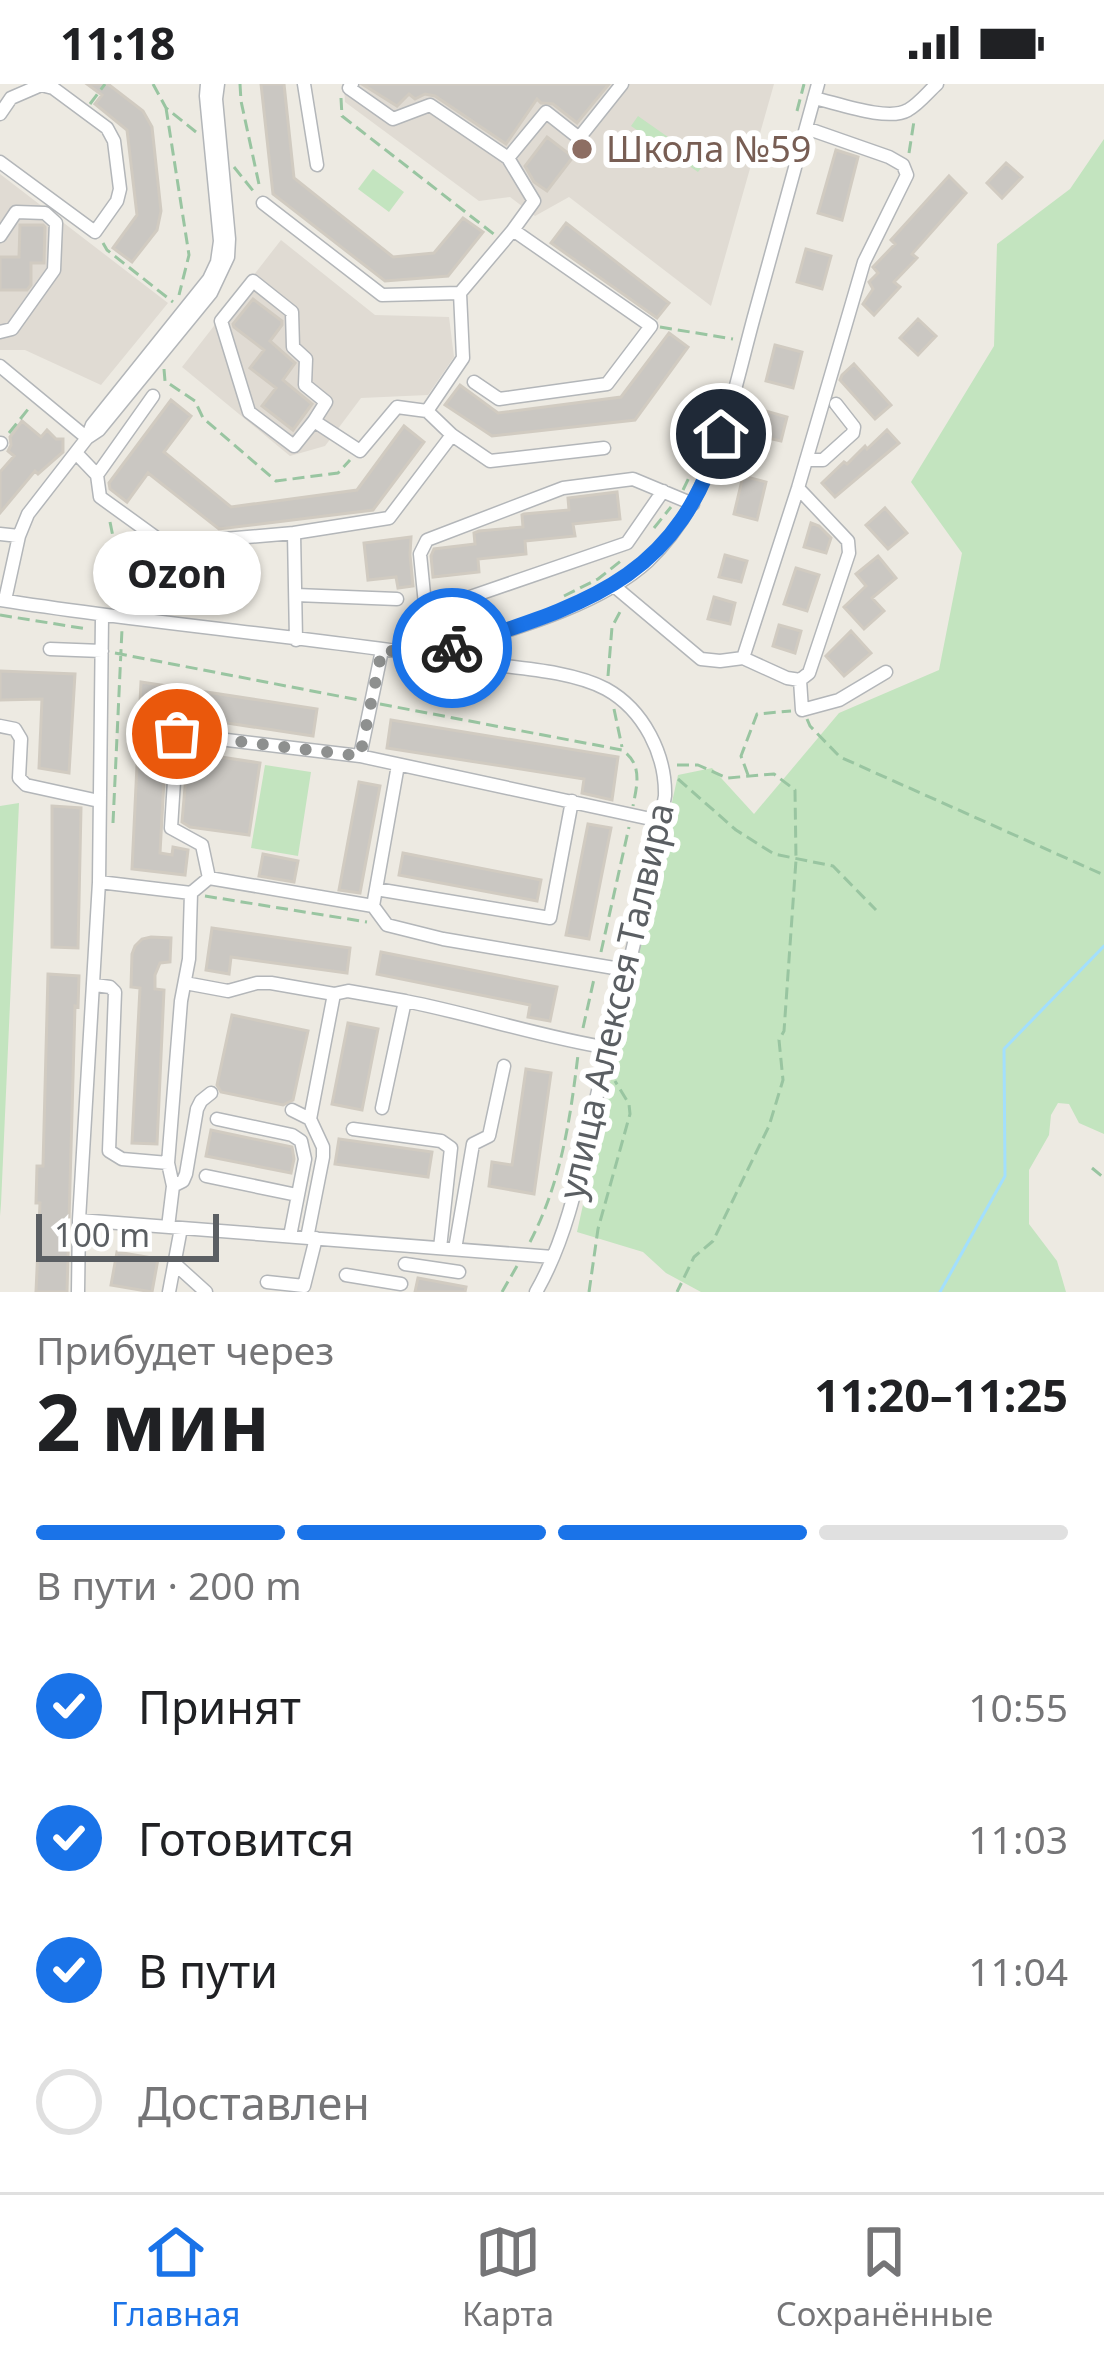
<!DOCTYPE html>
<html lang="ru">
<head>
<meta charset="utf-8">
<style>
  body { margin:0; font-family:"Noto Sans",sans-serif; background:#f6f6f6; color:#202124; height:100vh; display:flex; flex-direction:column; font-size:45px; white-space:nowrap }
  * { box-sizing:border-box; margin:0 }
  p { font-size:39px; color:#757577 }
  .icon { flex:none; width:66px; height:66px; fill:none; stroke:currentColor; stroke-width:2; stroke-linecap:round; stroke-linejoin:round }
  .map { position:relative; height:1208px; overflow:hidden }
  .details { display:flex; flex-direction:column; background:#fff; flex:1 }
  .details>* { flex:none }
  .scale { position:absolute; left:36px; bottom:30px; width:183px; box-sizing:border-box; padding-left:12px; border:6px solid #5b5f63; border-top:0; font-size:33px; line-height:42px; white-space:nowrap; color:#5b5f63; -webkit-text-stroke:9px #fff; paint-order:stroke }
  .pin { position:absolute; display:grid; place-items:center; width:102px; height:102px; color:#fff; margin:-51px; border:6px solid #fff; border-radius:50%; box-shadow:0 3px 12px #0007 }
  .courier { position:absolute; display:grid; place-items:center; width:120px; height:120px; margin:-60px; border:9px solid #1a73e8; border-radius:50%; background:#fff; color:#222; box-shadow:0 3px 15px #0007 }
  .bubble { position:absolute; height:84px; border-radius:42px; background:#fff; box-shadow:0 3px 9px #0004; font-size:39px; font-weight:700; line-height:84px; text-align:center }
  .overview em { font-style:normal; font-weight:700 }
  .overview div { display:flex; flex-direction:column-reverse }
  .overview { display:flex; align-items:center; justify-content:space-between; height:204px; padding:0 36px }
  h1 { font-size:78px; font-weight:700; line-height:90px }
  .bar { display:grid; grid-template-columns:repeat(4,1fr); gap:18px 12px; align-content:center; height:144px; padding:0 36px }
  .bar i { height:15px; border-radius:9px; background:#e0e0e0 }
  .bar .on { background:#1a73e8 }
  .bar p { grid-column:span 4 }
  ol { padding:0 36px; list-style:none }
  li { display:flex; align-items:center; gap:36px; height:132px }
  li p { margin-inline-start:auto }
  li .icon { padding:12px; border-radius:50%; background:#1a73e8; color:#fff; stroke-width:4 }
  li:last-child { color:#757577 }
  li i { width:66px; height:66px; border:6px solid #e0e0e0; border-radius:50% }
  .status { display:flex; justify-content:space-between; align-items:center; height:84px; padding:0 60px; background:#fff; direction:ltr }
  .status svg { height:33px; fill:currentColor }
  .menu { display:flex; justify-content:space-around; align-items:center; height:168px; border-top:3px solid #e0e0e0; background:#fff; font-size:33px; color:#757577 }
  .menu a { display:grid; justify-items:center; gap:6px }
  .menu .on { color:#1a73e8 }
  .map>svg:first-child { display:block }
  .education { fill:#e0dbd3 }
  .green { fill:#c3e4bf }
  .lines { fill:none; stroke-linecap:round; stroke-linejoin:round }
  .stream { stroke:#a3dffd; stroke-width:3 }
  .building { fill:#cac7c2; stroke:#d1cbc1; stroke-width:3 }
  .minor-casing { stroke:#b3b6b9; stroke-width:15 }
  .path { stroke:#99c5a1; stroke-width:3; stroke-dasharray:12 6; stroke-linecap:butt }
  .minor { stroke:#fff; stroke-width:12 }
  .done { stroke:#8e908f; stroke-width:12; stroke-dasharray:0 21.6 }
  .route { stroke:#1a73e8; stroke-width:15 }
  .education-dot { fill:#8d6e63; stroke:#fff; stroke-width:4.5 }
  .labels { text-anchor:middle; stroke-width:12; stroke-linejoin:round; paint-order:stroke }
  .education-label { font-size:36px; fill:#785e54; stroke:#fff; text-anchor:start }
  .street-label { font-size:36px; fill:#5b5f63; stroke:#fff }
</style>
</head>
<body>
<div class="status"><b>11:18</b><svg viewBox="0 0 49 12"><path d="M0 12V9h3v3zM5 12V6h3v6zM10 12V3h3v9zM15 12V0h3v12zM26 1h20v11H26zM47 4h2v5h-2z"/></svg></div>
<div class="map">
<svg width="1104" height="1208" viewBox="0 0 1104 1208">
  <rect width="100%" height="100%" fill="#edeae2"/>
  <path class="education" d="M344 0H774L711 222 569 113 535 132 510 113 479 117 345 18Z
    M0 90 168 219 101 301 25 266H0Z
    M281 156 375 231 449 233 454 273 428 311 361 314 325 362 290 372 182 283Z"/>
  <path class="green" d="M638 32 705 79 698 88 631 42Z
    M1104 55V1050L1079 1039 1069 1020 1058 1019 1051 1031 1049 1051 1029 1086V1140L1057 1177 1066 1208H701L666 1189 643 1168 577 1148 678 691 712 684 754 730 839 629 939 586 962 469 911 398 994 262 997 160 1070 105Z
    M373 85 404 108 389 128 358 105Z
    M265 681 311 688 298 772 251 764Z
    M19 719 1 1120 0 1132V722Z"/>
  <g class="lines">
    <path class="stream" d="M940 1208 1005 1092 1004 965 1104 862"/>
  </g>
  <path class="building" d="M87 0H108L143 27 152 43 161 127 157 146 132 178 113 164 137 131 127 46 95 20 102 11Z
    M261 0H284L294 94 393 173 434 169 463 134 483 148 448 192 385 197 273 110Z
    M362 0H609L577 39 553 20 541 19 537 15 506 60 435 12 425 10 415 15 409 10 397 22Z
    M547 53 573 73 547 107 534 98 525 82Z
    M836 66 858 73 842 136 818 129Z
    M1006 79 1022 93 1002 114 987 99Z
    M949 92 966 109 912 170 917 174 894 198 900 203 874 231 863 220 873 205 869 198 878 189 873 183 895 160 891 156Z
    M566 139 669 219 657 234 551 159Z
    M20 141H43L45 143 44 179H31V201L27 206H0V173H19Z
    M806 165 831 172 822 205 797 198Z
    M253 215 282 237V241L270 257 295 279 283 296 312 320 293 346 262 322 276 304 250 284 264 266 234 243 233 240Z
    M918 235 936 252 918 271 900 254Z
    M669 249 688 263 635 336 492 352 445 321 460 301 498 329 621 313Z
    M775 261 802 268 793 304 766 297Z
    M854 280 891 321 875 335 840 296 842 291Z
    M171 316 191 332 164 368 231 423 357 406 404 342 424 358 373 426 219 445 148 389 127 418 110 405 109 399Z
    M762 326 787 333 781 357 755 351Z
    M22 337 41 353 47 346 56 355H63V368L38 390 35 387 0 429V388L14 372 8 367 11 361 10 353Z
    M887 346 899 359 835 413 822 399 844 378 847 380 865 362 867 365Z
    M743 392 766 398 757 436 734 430Z
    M617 408 620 435 573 440 575 452 525 457 526 470 478 475 479 488 433 493 431 472 434 465 475 460 474 449 479 447 523 443 522 431 524 430 569 426 568 414Z
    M885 424 907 449 888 465 866 441Z
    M811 439 819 442 831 454 826 469 804 463Z
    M411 453 410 471 413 502 398 504 396 493 368 496 364 459Z
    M725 471 747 477 741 498 719 493Z
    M878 472 896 494 872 514 884 527 864 545 844 523 866 502 856 490Z
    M796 484 819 491 807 527 784 520Z
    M714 513 735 519 730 540 708 535Z
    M779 541 801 547 795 569 773 562Z
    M851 547 871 569 844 592 826 572Z
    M0 587 75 590 69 689 39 684 42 615 0 616Z
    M141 598 317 625 313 652 181 632 167 642 160 769 172 771 173 763 188 766 185 791 132 785Z
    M391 636 618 673 612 716 582 709 584 695 387 664Z
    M188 668 260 679 249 751 190 743 182 738Z
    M359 698 380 702 360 809 339 806Z
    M52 722 81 724 78 864 52 863Z
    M588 740 611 744 589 855 566 851Z
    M403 769 541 796 537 817 399 791Z
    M263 770 298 777 294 798 259 792Z
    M212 844 350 864 347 889 231 873 229 890 206 886Z
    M151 853 171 854 170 878 160 879 155 891V905L164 906 157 1060 132 1059 140 904 131 903 132 870 135 862 142 855Z
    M381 868 557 903 550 937 528 933 530 921 377 890Z
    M48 890 79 892 78 923 75 922 67 1208H36L40 1119H36L37 1082H43Z
    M232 931 308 947 293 1016 283 1021 221 1008 217 1001Z
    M348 939 378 945 362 1026 332 1020Z
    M526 985 551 989 534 1110 489 1102 492 1078 512 1081Z
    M211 1046 292 1063 294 1075 291 1089 206 1072Z
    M339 1055 432 1068 428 1093 335 1080Z
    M117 1168 158 1175 152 1208 111 1201Z
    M418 1194 466 1203 465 1208H415Z"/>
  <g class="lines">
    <g class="minor-casing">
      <path id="minor" d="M207 0 206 12 220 157 217 178 209 195 92 341 87 354 99 346 211 209 228 173 229 155 216 15 218 0
        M304 0 317 81
        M352 0 349 4 393 35 430 21 508 74 534 117 513 146
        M814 14C837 19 888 38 908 26 919 20 928 8 937 0
        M0 30 11 14 41 1 53 4 107 44 114 57 120 105 117 117 95 148 0 78
        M508 74 546 28 579 54 622 0
        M263 119 382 211 460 209 513 146 651 242 607 300 499 315 474 298
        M0 152 16 128 45 129 56 139 54 186 12 245 0 248
        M460 209 463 274 427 327 452 351 490 377 604 364
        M0 282 87 354 28 430 19 452 5 516
        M314 337 294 362 249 328 221 237 253 197 292 228 293 263 306 275 305 301 326 318 314 337 360 367 397 323 427 327
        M0 360 1 359
        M76 369 97 391 100 413 165 460 294 449
        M806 376H823L853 349 854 343 836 320
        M97 391 153 312
        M0 450 19 452
        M614 502 701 575 720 577 743 574 787 594 800 596 809 589 849 469 848 457 798 404
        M296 511 397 515
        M0 516C157 541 315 553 472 578 513 584 570 586 606 605 644 626 666 671 665 712 647 811 622 910 598 1007 582 1075 571 1147 536 1208
        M425 525 444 522 627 459 663 407
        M296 556 294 449 389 434 452 351
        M50 565 102 567
        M432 570C498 549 596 525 648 477 716 412 731 316 755 229 776 153 797 76 818 0
        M430 571 420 470 427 456 563 404 633 395 693 420
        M743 574 798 404 864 178 907 91 903 81 889 73 806 44
        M800 596 802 626 839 616 886 588
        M0 642 15 645 21 655 19 694 26 701 99 717
        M360 672 382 566
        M398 681 376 805 550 834 572 717
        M209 794 373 822
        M99 798 191 809 209 794 202 761 171 744 177 650 360 672 660 737
        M376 805 373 822 387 841 443 855 626 886
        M185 899 228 907 257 899H271L334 910 310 1035 323 1063V1073L307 1154
        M95 901 110 903 115 908 109 1067 122 1075 168 1079
        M334 910 348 907 405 917
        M382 1024 405 917C473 930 540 953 609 964
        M292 1026 310 1035
        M217 1035 292 1051 301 1057 305 1075 290 1152
        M353 1045 441 1057 451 1064 440 1164
        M206 1092 297 1111
        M173 1102 183 1097 186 1090 197 1025 201 1017 211 1009
        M79 1136 553 1173
        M168 1143 173 1102 168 1079 181 917 189 875 191 809
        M455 1165 473 1060 489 1052 504 982
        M175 1180 206 1208
        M405 1180 459 1188
        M346 1191 401 1200
        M267 1198 304 1202 316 1154
        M78 1208 79 1136 99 798 102 532
        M169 1208 181 1144"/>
    </g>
    <path class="path" d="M153 0 166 24 196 48
      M240 0 241 17 260 105
      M341 14 342 32 495 151
      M90 20 105 0
      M166 24 189 171 179 211
      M797 27 804 0
      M909 69 914 37
      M234 83 254 108
      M103 159 107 166 173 218
      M660 243 733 255
      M164 285 165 297 195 317 203 334 276 397 338 389 350 376
      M9 349 29 324
      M683 406 700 371
      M110 438 120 487 122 523
      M654 444 671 423
      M564 512 598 495 622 476
      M0 531 87 545
      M438 549 487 539
      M397 553 414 539
      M115 569 359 616
      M608 592 612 543 621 526
      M380 620 622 666C643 680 637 701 633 722
      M614 625 622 663
      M807 635 810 642 840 673 1104 791
      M677 681H698L727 694 774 690 795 706 796 776 784 947 779 956 783 996 769 1042 713 1157 694 1173 677 1208
      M748 691 741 672 757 630 791 627
      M678 695 736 746 774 770 833 782 876 826
      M113 739 122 545
      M205 812 367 838
      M601 868 629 743
      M583 944 594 895
      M1092 1084 1104 1094
      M530 1158C561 1098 570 1037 578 971
      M502 1208 517 1182
      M589 1208 598 1145 630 1030 629 1020 615 997"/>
    <use href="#minor" class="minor"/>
  </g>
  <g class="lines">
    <path class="done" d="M177 650 360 672 382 566 430 571 452 564"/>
    <path class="route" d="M452 564C584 520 677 498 721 350"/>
  </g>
  <circle class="education-dot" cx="582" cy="65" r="12"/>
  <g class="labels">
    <g class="education-label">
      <text x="606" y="78">Школа №59</text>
    </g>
    <g class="street-label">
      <text transform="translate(616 917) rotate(-77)" y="13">улица Алексея Талвира</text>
    </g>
  </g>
</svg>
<div class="scale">100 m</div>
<div class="pin" style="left:177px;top:650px;background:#ea580c"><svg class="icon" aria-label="bag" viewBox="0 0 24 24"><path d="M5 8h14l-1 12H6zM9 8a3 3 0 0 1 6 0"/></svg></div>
<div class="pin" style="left:721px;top:350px;background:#1f2937"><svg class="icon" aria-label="home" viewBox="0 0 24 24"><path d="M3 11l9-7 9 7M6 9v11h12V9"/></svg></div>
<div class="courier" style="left:452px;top:564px"><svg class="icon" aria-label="bike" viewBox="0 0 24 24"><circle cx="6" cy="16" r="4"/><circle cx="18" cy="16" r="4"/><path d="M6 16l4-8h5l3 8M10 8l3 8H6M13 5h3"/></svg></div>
<div class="bubble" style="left:93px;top:447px;width:168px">Ozon</div>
</div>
<section class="details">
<div class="overview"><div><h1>2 мин</h1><p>Прибудет через</p></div><em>11:20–11:25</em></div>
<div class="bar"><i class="on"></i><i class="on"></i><i class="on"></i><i></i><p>В пути · 200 m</p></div>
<ol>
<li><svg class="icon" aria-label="check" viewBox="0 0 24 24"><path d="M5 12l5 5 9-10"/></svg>Принят<p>10:55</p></li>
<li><svg class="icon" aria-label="check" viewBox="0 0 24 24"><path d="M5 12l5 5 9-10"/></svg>Готовится<p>11:03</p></li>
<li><svg class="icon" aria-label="check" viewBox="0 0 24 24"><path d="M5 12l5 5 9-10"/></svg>В пути<p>11:04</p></li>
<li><i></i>Доставлен</li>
</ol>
</section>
<nav class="menu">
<a class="on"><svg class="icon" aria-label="home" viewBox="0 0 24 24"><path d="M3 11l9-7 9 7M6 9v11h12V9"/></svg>Главная</a>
<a><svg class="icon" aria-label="map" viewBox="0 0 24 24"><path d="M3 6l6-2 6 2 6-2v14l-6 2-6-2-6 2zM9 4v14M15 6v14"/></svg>Карта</a>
<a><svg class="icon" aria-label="saved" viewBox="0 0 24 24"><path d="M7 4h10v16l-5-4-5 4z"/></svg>Сохранённые</a>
</nav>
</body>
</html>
